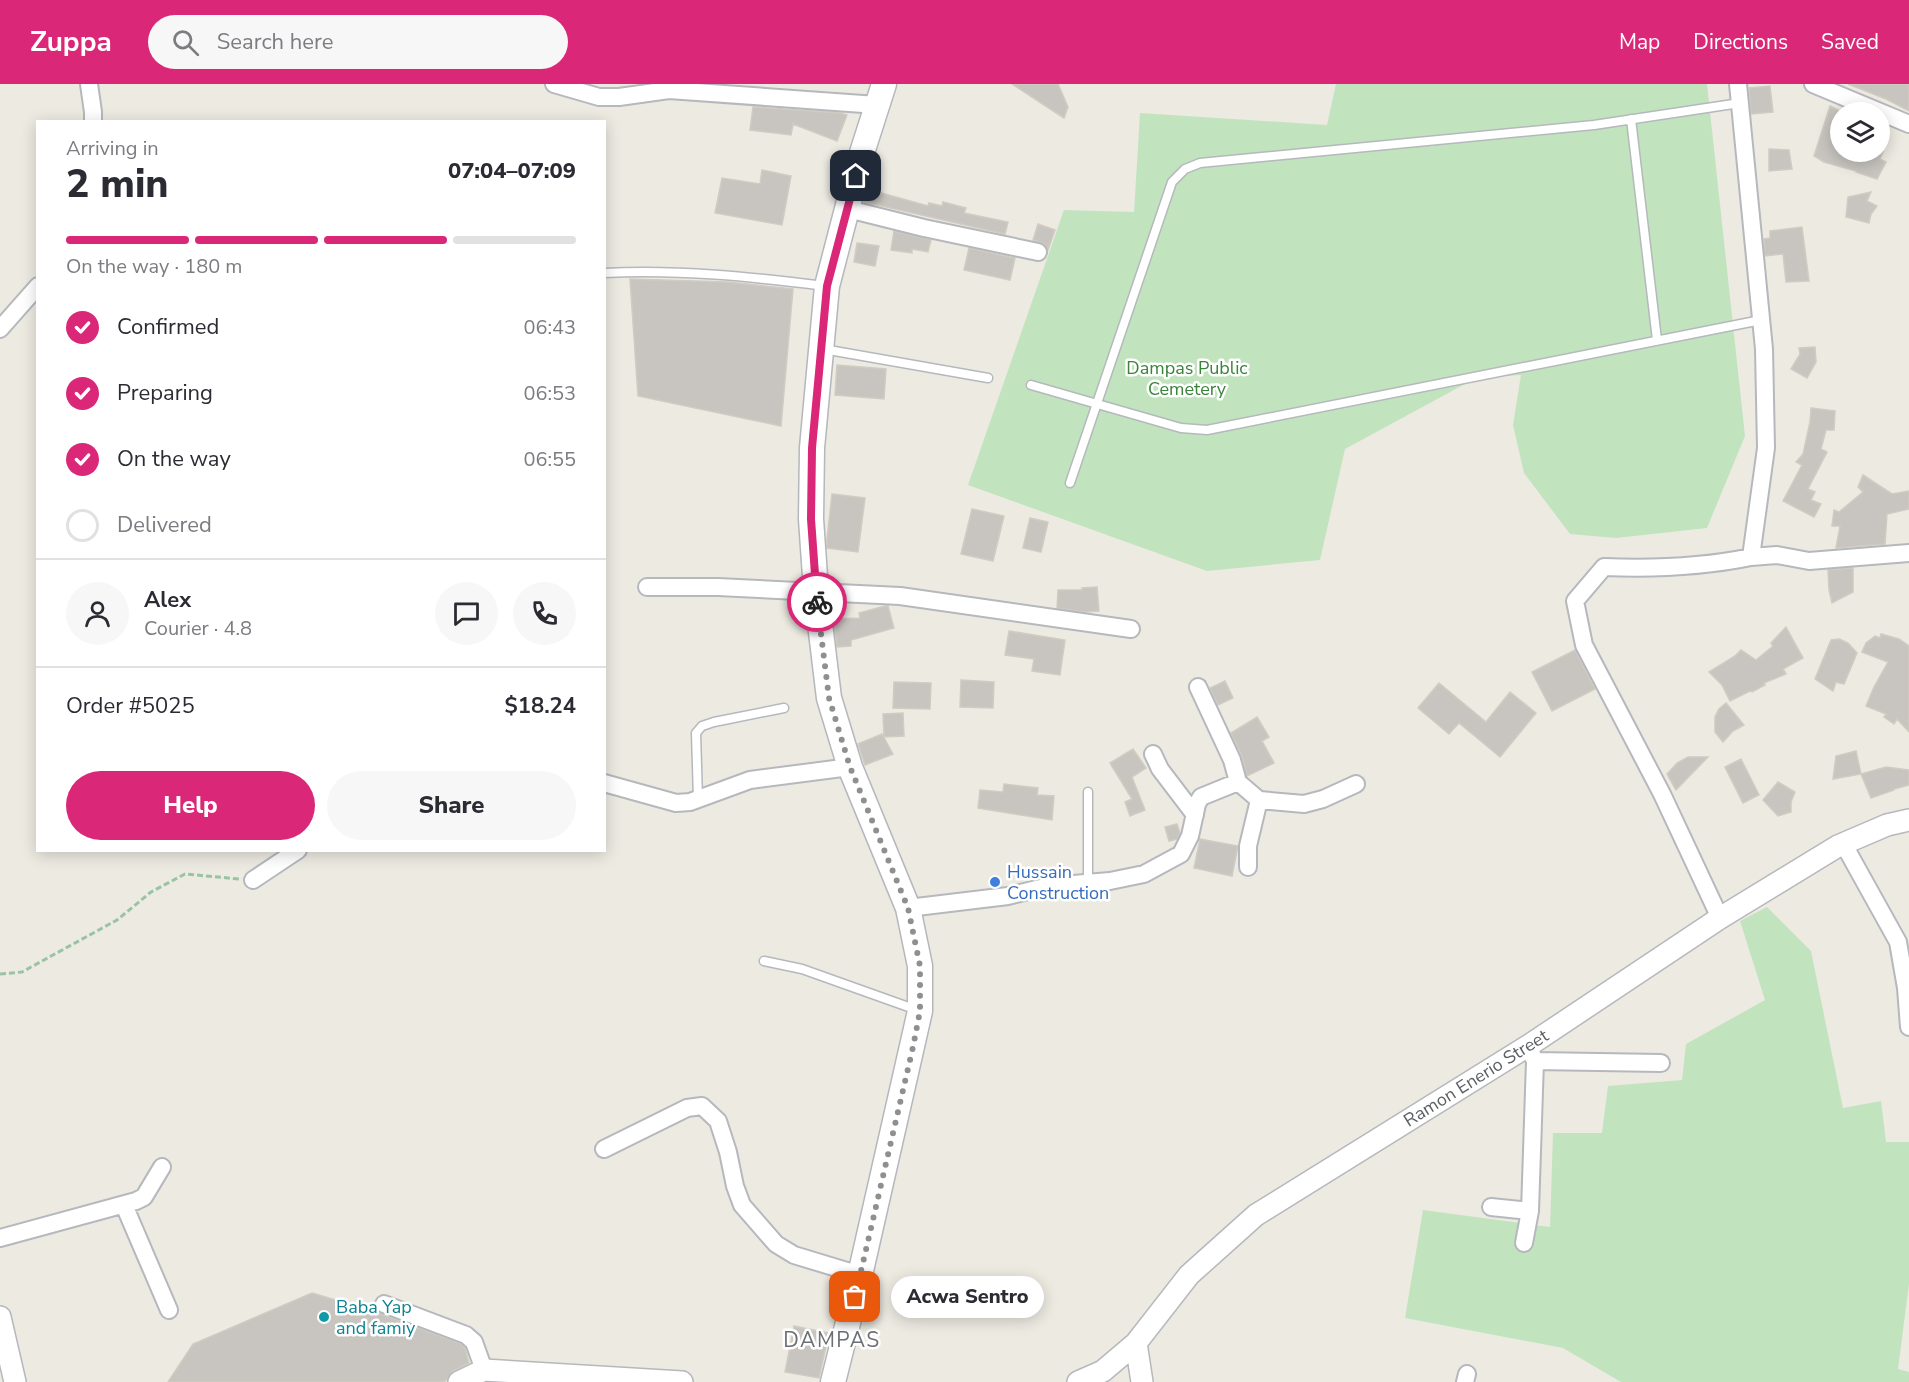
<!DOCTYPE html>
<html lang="en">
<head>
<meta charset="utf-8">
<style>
  body { margin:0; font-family:"Nunito Sans",sans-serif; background:#f7f7f7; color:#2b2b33; height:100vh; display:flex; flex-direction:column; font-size:22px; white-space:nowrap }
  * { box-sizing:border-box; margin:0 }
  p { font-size:20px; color:#7c7c81 }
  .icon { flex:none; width:33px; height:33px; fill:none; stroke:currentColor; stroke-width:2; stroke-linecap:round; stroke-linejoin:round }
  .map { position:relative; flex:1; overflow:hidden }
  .drawer { position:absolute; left:36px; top:36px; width:570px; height:732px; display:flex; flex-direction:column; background:#fff; border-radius:0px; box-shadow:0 3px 15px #0003 }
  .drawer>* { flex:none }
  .buttons { position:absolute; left:1830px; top:18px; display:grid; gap:12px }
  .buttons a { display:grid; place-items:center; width:60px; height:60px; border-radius:50%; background:#fff; box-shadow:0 3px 15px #0003; font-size:30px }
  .pin { position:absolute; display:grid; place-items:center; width:51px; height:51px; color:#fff; margin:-26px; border-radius:12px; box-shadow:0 3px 9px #0006 }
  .courier { position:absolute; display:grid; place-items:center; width:60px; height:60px; margin:-30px; border:4px solid #db2777; border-radius:50%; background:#fff; color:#222; box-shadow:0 2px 8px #0007 }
  .bubble { position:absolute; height:42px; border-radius:21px; background:#fff; box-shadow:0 3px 15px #0003; font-size:20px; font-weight:800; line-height:42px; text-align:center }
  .head em { font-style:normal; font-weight:800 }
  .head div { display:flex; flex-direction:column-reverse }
  .head { display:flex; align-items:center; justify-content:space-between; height:102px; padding:0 30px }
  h1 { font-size:39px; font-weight:800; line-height:45px }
  .bar { display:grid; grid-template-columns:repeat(4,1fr); gap:9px 6px; align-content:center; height:72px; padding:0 30px }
  .bar i { height:8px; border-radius:4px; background:#e1e1e2 }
  .bar .active { background:#db2777 }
  .bar p { grid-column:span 4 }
  .line { display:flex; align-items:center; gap:15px; padding:0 30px; border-top:2px solid #e1e1e2 }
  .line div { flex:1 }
  .round { display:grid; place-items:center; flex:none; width:63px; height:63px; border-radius:32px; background:#f7f7f7 }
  ol { padding:0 30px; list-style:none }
  li { display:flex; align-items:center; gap:18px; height:66px }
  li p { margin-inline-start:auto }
  li .icon { padding:6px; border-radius:50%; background:#db2777; color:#fff; stroke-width:4 }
  li:last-child { color:#7c7c81 }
  li i { width:33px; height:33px; border:3px solid #e1e1e2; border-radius:50% }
  .cta { display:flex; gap:12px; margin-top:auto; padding:12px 30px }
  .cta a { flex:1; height:69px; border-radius:36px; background:#db2777; color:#fff; font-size:24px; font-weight:800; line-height:69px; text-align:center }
  .cta a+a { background:#f7f7f7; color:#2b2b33 }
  header { display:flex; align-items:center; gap:36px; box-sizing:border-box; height:84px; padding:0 30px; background:#db2777; color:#fff }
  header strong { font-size:28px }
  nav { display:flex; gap:33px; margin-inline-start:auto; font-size:21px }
  .search { width:420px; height:54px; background:#f7f7f7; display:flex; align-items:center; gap:15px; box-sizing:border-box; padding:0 21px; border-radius:33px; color:#7c7c81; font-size:22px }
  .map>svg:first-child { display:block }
  .green { fill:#c1e4bf }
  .building { fill:#c8c5c0; stroke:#d1ccc1; stroke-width:1.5 }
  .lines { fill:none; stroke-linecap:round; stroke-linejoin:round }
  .service-casing { stroke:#b5b8bc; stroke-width:11 }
  .minor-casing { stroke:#b5b8bc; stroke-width:20 }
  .tertiary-casing { stroke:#b5b8bc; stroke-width:24 }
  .secondary-casing { stroke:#b4b7bc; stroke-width:27 }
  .path { stroke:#99c4a4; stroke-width:3; stroke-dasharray:6 3; stroke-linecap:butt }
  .service { stroke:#fff; stroke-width:8 }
  .minor { stroke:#fff; stroke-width:16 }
  .tertiary { stroke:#fff; stroke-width:21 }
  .secondary { stroke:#fff; stroke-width:24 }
  .done { stroke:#8e8f8f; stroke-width:6; stroke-dasharray:0 10.8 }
  .route { stroke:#db2777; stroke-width:8 }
  .shop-dot { fill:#3f7fe0; stroke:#fff; stroke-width:2 }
  .culture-dot { fill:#0f9aa8; stroke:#fff; stroke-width:2 }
  .labels { text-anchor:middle; stroke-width:5; stroke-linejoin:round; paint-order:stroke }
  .park-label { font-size:18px; fill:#39833a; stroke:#fff }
  .shop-label { font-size:18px; fill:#366cbe; stroke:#fff; text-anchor:start }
  .street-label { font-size:18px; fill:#5b5e62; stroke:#fff }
  .culture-label { font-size:18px; fill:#0d838f; stroke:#fff; text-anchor:start }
  .quarter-label { font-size:21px; letter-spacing:1.5px; fill:#6c7074; stroke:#fff }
</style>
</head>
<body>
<header>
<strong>Zuppa</strong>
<div class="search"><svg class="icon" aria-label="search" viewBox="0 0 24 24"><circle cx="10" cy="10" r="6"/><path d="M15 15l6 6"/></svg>Search here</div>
<nav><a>Map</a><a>Directions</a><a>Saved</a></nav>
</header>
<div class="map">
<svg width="1909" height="1298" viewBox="0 0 1909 1298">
  <rect width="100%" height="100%" fill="#edeae2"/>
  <path class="green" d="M1336 0H1707L1745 352 1707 444 1616 454 1570 450 1524 389 1513 341 1521 291 1476 294 1345 365 1320 476 1207 487 968 401 1064 126 1134 128 1140 29 1327 41Z
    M1767 823 1811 867 1843 1024 1881 1017 1886 1058H1909V1200L1898 1285 1909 1288V1298H1621L1563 1264 1405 1234 1423 1126 1550 1143 1553 1049H1602L1608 1002 1682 996 1686 960 1765 916 1740 837Z"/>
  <path class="building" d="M1012 0H1058L1068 23 1064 34Z
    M1848 0H1909V27L1886 15Z
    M1770 2 1773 28 1751 30 1749 4Z
    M1830 22 1840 27V68H1883L1880 75 1886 78 1877 95 1856 88V87L1824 78 1814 72Z
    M753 23 841 29 847 31 837 57 793 40 791 51 750 46Z
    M1769 65 1789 66 1792 85 1769 87Z
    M762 86 791 92 782 141 715 129 722 94 760 100Z
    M867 105 928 122 929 119 942 122 943 118 966 124 964 129 1008 138 1005 150 864 118Z
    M1871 108 1867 117 1877 122 1871 130 1869 139 1846 133 1848 113Z
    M1038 140 1055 146 1048 166 1045 160 1033 156Z
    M1802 143 1809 197 1786 198 1783 170 1765 172 1764 155 1770 154V147Z
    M894 147 931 156 928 168 912 165V169L891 166Z
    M857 159 879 162 875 182 854 178Z
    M969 164 1015 174 1010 196 964 186Z
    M630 195 728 198 793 205 781 342 638 312Z
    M1815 263 1816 278 1807 294 1791 285 1800 270 1799 264Z
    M837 281 886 285 884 315 835 311Z
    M1811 324 1835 327 1834 346H1826L1821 365 1827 368 1808 405 1815 408 1811 416 1821 420 1814 433 1783 417 1802 381 1796 378 1803 370 1810 338Z
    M1863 391 1892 410 1909 407V425L1887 430 1885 460 1836 464 1840 442H1832L1834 426 1839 428 1863 408 1858 403Z
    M832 410 865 414 858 468 827 464V455Z
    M972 425 1004 432 993 477 961 470Z
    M1030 434 1048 438 1041 468 1023 464Z
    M1853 484V508L1832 519 1829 506 1828 486Z
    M1097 503 1099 527 1084 528 1057 524 1058 506H1082V504Z
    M885 522H888L894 544 851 556V562L837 563 834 535 860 534 859 529Z
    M1786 543 1803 574 1783 585 1786 590 1764 599 1765 601 1752 608 1750 607 1730 617 1722 601 1709 588 1735 572 1741 566 1756 576 1773 562 1771 559Z
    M1009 547 1065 556 1060 591 1032 587 1034 575 1005 571Z
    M1881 550 1899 555 1909 562V648L1897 635 1894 640 1884 633 1886 630 1866 622 1874 603 1888 578 1862 568 1866 559 1875 552 1880 554Z
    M1839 555 1848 559 1857 569 1844 600 1836 598 1833 607 1815 595 1831 556Z
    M1575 566 1595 605 1552 627 1532 588Z
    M961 596 994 598 993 624 960 623Z
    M1225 597 1233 614 1218 621 1210 604Z
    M894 598 931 599 930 625 893 624Z
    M1439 599 1486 638 1510 608 1536 629 1500 673 1459 639 1449 650 1418 624Z
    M1726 619 1744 641 1733 647 1723 658 1715 648V633L1719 625Z
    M903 629 904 652 884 653 883 630Z
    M1257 633 1269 653 1262 657 1274 679 1247 692 1242 672 1231 649Z
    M882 650 893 670 865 681 858 660Z
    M1133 665 1146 684 1132 693 1145 726 1130 732 1125 718 1132 715 1110 679Z
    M1856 667 1861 690 1833 695 1836 672Z
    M1688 673H1708L1676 706 1667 690 1677 679Z
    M1741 675 1759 711 1743 719 1725 683Z
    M1886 683 1909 686V701L1894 705V706L1871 714 1861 690Z
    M1778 698 1795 708 1791 718V728L1778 732 1763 716Z
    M1004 700 1038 704 1037 711 1054 712 1052 736 978 724 980 706 1003 708Z
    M1177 740 1180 749 1177 755 1169 757 1165 743Z
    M1200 755 1238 762 1232 792 1194 784Z
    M312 1209 379 1229 461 1260 465 1264 469 1279 453 1287 447 1296 443 1298H168L193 1260Z
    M794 1242 829 1249 819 1294 785 1288Z"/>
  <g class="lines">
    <g class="service-casing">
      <path id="service" d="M1631 35 1657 256
        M604 189C679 185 752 193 825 202
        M823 265 988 294
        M1031 301 1181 344 1207 346 1761 236
        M1070 399 1172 98 1185 85 1200 79 1594 41 1740 19
        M1088 708V797
        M698 715 696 649 702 642 714 638 784 624
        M764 877 802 885 917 926"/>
    </g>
    <g class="minor-casing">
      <path id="minor" d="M89 0 93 28V38
        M554 0 599 13H619L669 6 877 21
        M1813 0 1909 40
        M848 125 924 144 1038 168
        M0 245 38 202
        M1751 473 1777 471 1809 477 1909 469
        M647 503H718L900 512 1131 545
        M1198 603 1232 676 1238 698 1259 716
        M1153 670 1160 685 1195 731
        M604 699 676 719 690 718 750 696 850 683
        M1843 759 1898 858 1906 904 1909 943
        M1248 783V762L1259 716 1304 720 1323 715 1356 700
        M253 796 298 766
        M908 824 1008 812 1049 802 1110 797 1144 790 1181 770 1190 752 1197 720 1201 713 1238 698
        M1720 834 1662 710 1584 561 1575 517 1604 483C1654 485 1703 483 1751 473L1766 364 1764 265 1738 0
        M1535 977 1661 979
        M604 1065 687 1024 702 1022 718 1037 728 1068 735 1102 742 1121 776 1160 794 1171 860 1191
        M124 1121 169 1226
        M1491 1123 1530 1127
        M0 1154 136 1117 144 1113 162 1083
        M1524 1159 1530 1127 1535 977 1528 962
        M384 1220 466 1251 474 1258 484 1286
        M1465 1298 1467 1290"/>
    </g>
    <g class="tertiary-casing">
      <path id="tertiary" d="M0 1233 15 1298
        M1136 1259 1142 1298
        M459 1298 484 1286 682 1298
        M1078 1298 1103 1287 1136 1259 1189 1191 1256 1131 1528 962 1720 834 1838 762 1887 741 1909 736"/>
    </g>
    <g class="secondary-casing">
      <path id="secondary" d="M833 1298 860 1191 920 927V882L908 824 850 683 829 614 816 507 811 435 812 364 827 202 860 75 884 0"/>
    </g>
    <path class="path" d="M0 890 22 888 117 836 151 808 185 790 239 795"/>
    <use href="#service" class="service"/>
    <use href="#minor" class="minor"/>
    <use href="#tertiary" class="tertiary"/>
    <use href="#secondary" class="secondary"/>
  </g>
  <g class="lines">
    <path class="done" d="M817 518 829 614 850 683 908 824 920 882V927L913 963 855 1213"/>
    <path class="route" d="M817 518 811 435 812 364 827 202 856 92"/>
  </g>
  <circle class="shop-dot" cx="995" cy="798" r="6"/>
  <circle class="culture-dot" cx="324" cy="1233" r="6"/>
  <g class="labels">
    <g class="park-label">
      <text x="1187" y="290">Dampas Public<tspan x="1187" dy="21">Cemetery</tspan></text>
    </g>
    <g class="shop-label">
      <text x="1007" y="794">Hussain<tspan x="1007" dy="21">Construction</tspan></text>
    </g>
    <g class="street-label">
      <text transform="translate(1476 994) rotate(-32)" y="6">Ramon Enerio Street</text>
    </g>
    <g class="culture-label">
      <text x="336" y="1229">Baba Yap<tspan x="336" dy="21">and famiy</tspan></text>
    </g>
    <g class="quarter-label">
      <text x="832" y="1263">DAMPAS</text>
    </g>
  </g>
</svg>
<div class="buttons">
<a><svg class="icon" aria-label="layers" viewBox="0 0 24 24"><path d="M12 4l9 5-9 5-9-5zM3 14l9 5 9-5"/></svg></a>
</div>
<div class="pin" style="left:855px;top:1213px;background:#ea580c"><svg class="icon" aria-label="bag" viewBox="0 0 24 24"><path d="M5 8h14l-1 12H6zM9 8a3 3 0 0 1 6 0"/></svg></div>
<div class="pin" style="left:856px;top:92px;background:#1f2937"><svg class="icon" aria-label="home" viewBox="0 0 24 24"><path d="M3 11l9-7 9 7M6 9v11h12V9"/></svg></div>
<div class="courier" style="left:817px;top:518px"><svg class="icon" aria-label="bike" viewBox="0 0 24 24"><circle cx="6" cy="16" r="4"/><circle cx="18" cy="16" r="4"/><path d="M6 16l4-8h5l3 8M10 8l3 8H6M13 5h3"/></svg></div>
<div class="bubble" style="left:891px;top:1192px;width:153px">Acwa Sentro</div>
<section class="drawer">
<div class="head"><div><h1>2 min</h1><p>Arriving in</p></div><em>07:04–07:09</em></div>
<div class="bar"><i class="active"></i><i class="active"></i><i class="active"></i><i></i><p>On the way · 180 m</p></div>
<ol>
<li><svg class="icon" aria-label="check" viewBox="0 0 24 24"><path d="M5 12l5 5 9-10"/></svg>Confirmed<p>06:43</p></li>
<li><svg class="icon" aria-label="check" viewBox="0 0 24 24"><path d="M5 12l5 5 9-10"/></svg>Preparing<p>06:53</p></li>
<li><svg class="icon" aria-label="check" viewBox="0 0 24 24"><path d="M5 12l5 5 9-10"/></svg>On the way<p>06:55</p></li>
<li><i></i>Delivered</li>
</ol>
<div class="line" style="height:108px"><a class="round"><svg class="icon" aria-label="person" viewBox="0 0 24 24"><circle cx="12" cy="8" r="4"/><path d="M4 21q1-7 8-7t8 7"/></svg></a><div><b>Alex</b><p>Courier · 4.8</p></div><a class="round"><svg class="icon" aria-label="chat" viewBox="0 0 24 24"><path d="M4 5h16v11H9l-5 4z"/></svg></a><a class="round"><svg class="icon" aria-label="phone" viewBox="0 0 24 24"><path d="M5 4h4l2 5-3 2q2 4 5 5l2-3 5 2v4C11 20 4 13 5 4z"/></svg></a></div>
<div class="line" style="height:78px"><div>Order #5025</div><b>$18.24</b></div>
<div class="cta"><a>Help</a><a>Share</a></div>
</section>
</div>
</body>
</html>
